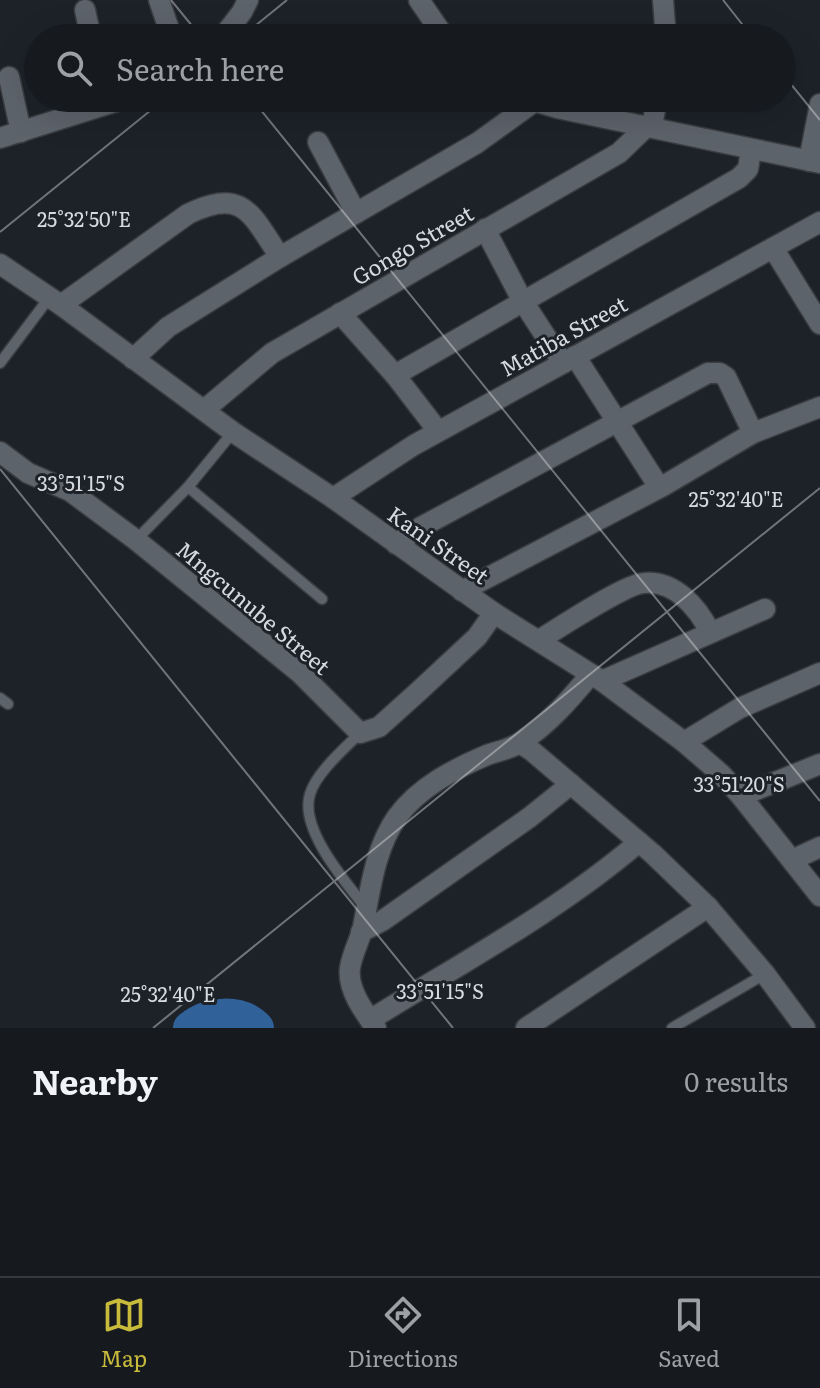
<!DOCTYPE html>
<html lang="en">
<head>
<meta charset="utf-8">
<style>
	:root { --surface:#161a1f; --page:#23272c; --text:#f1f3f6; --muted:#9ea1a4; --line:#35383d; --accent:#c8bb3b }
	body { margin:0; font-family:Literata,serif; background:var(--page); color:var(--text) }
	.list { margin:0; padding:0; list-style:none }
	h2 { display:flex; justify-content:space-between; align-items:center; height:104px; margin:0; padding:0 32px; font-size:34px }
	h2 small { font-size:26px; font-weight:400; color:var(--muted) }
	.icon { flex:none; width:44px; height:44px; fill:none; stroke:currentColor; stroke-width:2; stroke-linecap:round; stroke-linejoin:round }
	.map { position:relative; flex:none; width:820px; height:1028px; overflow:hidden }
	.search { position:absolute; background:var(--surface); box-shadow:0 8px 32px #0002; left:24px; right:24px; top:24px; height:88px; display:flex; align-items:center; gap:20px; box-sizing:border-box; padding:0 28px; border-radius:44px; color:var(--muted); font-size:30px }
	.sheet { height:248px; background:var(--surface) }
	nav { display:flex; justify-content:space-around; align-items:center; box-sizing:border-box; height:112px; border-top:2px solid var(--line); background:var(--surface); font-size:22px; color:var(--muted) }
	nav a { display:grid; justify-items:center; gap:4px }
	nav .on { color:var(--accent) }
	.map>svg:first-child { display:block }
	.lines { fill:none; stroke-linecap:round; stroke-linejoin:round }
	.river { stroke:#306198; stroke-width:34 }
	.service-casing { stroke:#393d42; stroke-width:13 }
	.minor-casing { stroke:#393d42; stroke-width:23 }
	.service { stroke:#5d636b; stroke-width:10 }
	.minor { stroke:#5d636b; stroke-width:20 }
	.ticks { fill:none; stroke:#d6d9dd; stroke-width:2; stroke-opacity:0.45 }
	.labels { text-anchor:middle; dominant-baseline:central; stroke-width:6; stroke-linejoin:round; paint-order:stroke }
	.street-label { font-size:22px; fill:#d6d9dd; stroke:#1d2229 }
	.ticks-label { font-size:20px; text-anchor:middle; fill:#d6d9dd; stroke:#1d2229; stroke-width:6; stroke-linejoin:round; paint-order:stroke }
</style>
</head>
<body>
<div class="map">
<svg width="820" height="1028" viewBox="0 0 820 1028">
	<rect width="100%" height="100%" fill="#1d2229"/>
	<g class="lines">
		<path class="river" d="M190 1028C208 1013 240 1010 257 1028"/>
		<defs>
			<g id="service">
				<polyline points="0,363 49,298"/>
				<polyline points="188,487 322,599"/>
				<polyline points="136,540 188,487 233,432"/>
				<polyline points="0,698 8,704"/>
				<path d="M360 733C344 749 316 773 310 794 299 829 345 881 365 907"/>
				<polyline points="672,1028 765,974"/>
			</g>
			<g id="minor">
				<polyline points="159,0 172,38"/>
				<polyline points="419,0 445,38"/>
				<polyline points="663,0 666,38"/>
				<polyline points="85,10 91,38"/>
				<polyline points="222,38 242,12 248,0"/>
				<polyline points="9,77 21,132"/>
				<polyline points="523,98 557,108 820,163"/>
				<polyline points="652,127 657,98"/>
				<polyline points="0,138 127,98"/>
				<polyline points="318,142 356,213"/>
				<polyline points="809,161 820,104"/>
				<polyline points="485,229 522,300 563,363"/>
				<polyline points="773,248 820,324"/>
				<polyline points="0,264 61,305 233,432 333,498 494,613 602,681 684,742 721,774 741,796 820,896"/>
				<path d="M61 305 188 214C244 187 251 214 280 257"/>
				<polyline points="340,313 395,375 438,431"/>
				<polyline points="575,356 659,487"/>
				<polyline points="133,359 168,327 280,257 477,143 534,102"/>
				<polyline points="395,375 739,178 748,169 751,150"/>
				<polyline points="204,410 272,353 619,153 647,126"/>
				<polyline points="0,452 28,473 70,491 136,540 300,673 360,733 379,727 419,691 477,637 494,613"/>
				<polyline points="333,498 414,445 820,222"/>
				<polyline points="396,544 421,527 708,373 720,373 726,377 753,433"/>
				<polyline points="462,591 663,486 753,433 820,407"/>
				<path d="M539 640C559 628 625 584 644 583 675 580 698 608 710 632"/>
				<polyline points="602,681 765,609"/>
				<polyline points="684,742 740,708 820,673"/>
				<polyline points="520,743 532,751 653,854 708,907 765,974 805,1028"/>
				<polyline points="741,796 820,764"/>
				<polyline points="792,860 820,847"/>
				<polyline points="361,932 382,921 530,817 571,784"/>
				<path d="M370 1020C461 963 557 912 639 842"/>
				<path d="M376 1028C364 1012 347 989 350 968 352 954 360 940 363 927 370 891 375 848 397 817 419 787 454 769 487 755 498 751 511 749 521 742 548 725 571 698 591 674"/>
				<polyline points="526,1028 708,907"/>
			</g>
		</defs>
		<use href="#service" class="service-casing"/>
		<use href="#minor" class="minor-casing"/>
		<use href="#service" class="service"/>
		<use href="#minor" class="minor"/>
	</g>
	<path class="ticks" d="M171 0 202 38M723 0 753 38M240 38 287 0M782 73 820 120M251 98 820 801M0 232 166 98M0 469 453 1028M153 1028 820 488"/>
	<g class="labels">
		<g class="street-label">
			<text transform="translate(412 244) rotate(-30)">Gongo Street</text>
			<text transform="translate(563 335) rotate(-29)">Matiba Street</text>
			<text transform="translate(439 544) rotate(35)">Kani Street</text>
			<text transform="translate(254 607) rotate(40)">Mngcunube Street</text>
		</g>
	</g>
	<g class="ticks-label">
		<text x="84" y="227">25°32'50"E</text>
		<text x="81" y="491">33°51'15"S</text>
		<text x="736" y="507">25°32'40"E</text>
		<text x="739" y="792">33°51'20"S</text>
		<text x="440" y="999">33°51'15"S</text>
		<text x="168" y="1002">25°32'40"E</text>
	</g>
</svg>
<div class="search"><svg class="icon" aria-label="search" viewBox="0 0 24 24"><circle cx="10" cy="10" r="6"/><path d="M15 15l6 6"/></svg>Search here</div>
</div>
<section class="sheet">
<h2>Nearby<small>0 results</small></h2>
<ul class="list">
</ul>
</section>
<nav>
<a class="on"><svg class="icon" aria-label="map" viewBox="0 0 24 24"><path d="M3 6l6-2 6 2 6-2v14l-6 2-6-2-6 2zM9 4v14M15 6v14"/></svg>Map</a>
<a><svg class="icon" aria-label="directions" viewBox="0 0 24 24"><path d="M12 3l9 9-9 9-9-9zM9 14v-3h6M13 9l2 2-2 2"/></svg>Directions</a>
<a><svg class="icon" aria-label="saved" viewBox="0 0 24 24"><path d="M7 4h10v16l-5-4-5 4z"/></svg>Saved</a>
</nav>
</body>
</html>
